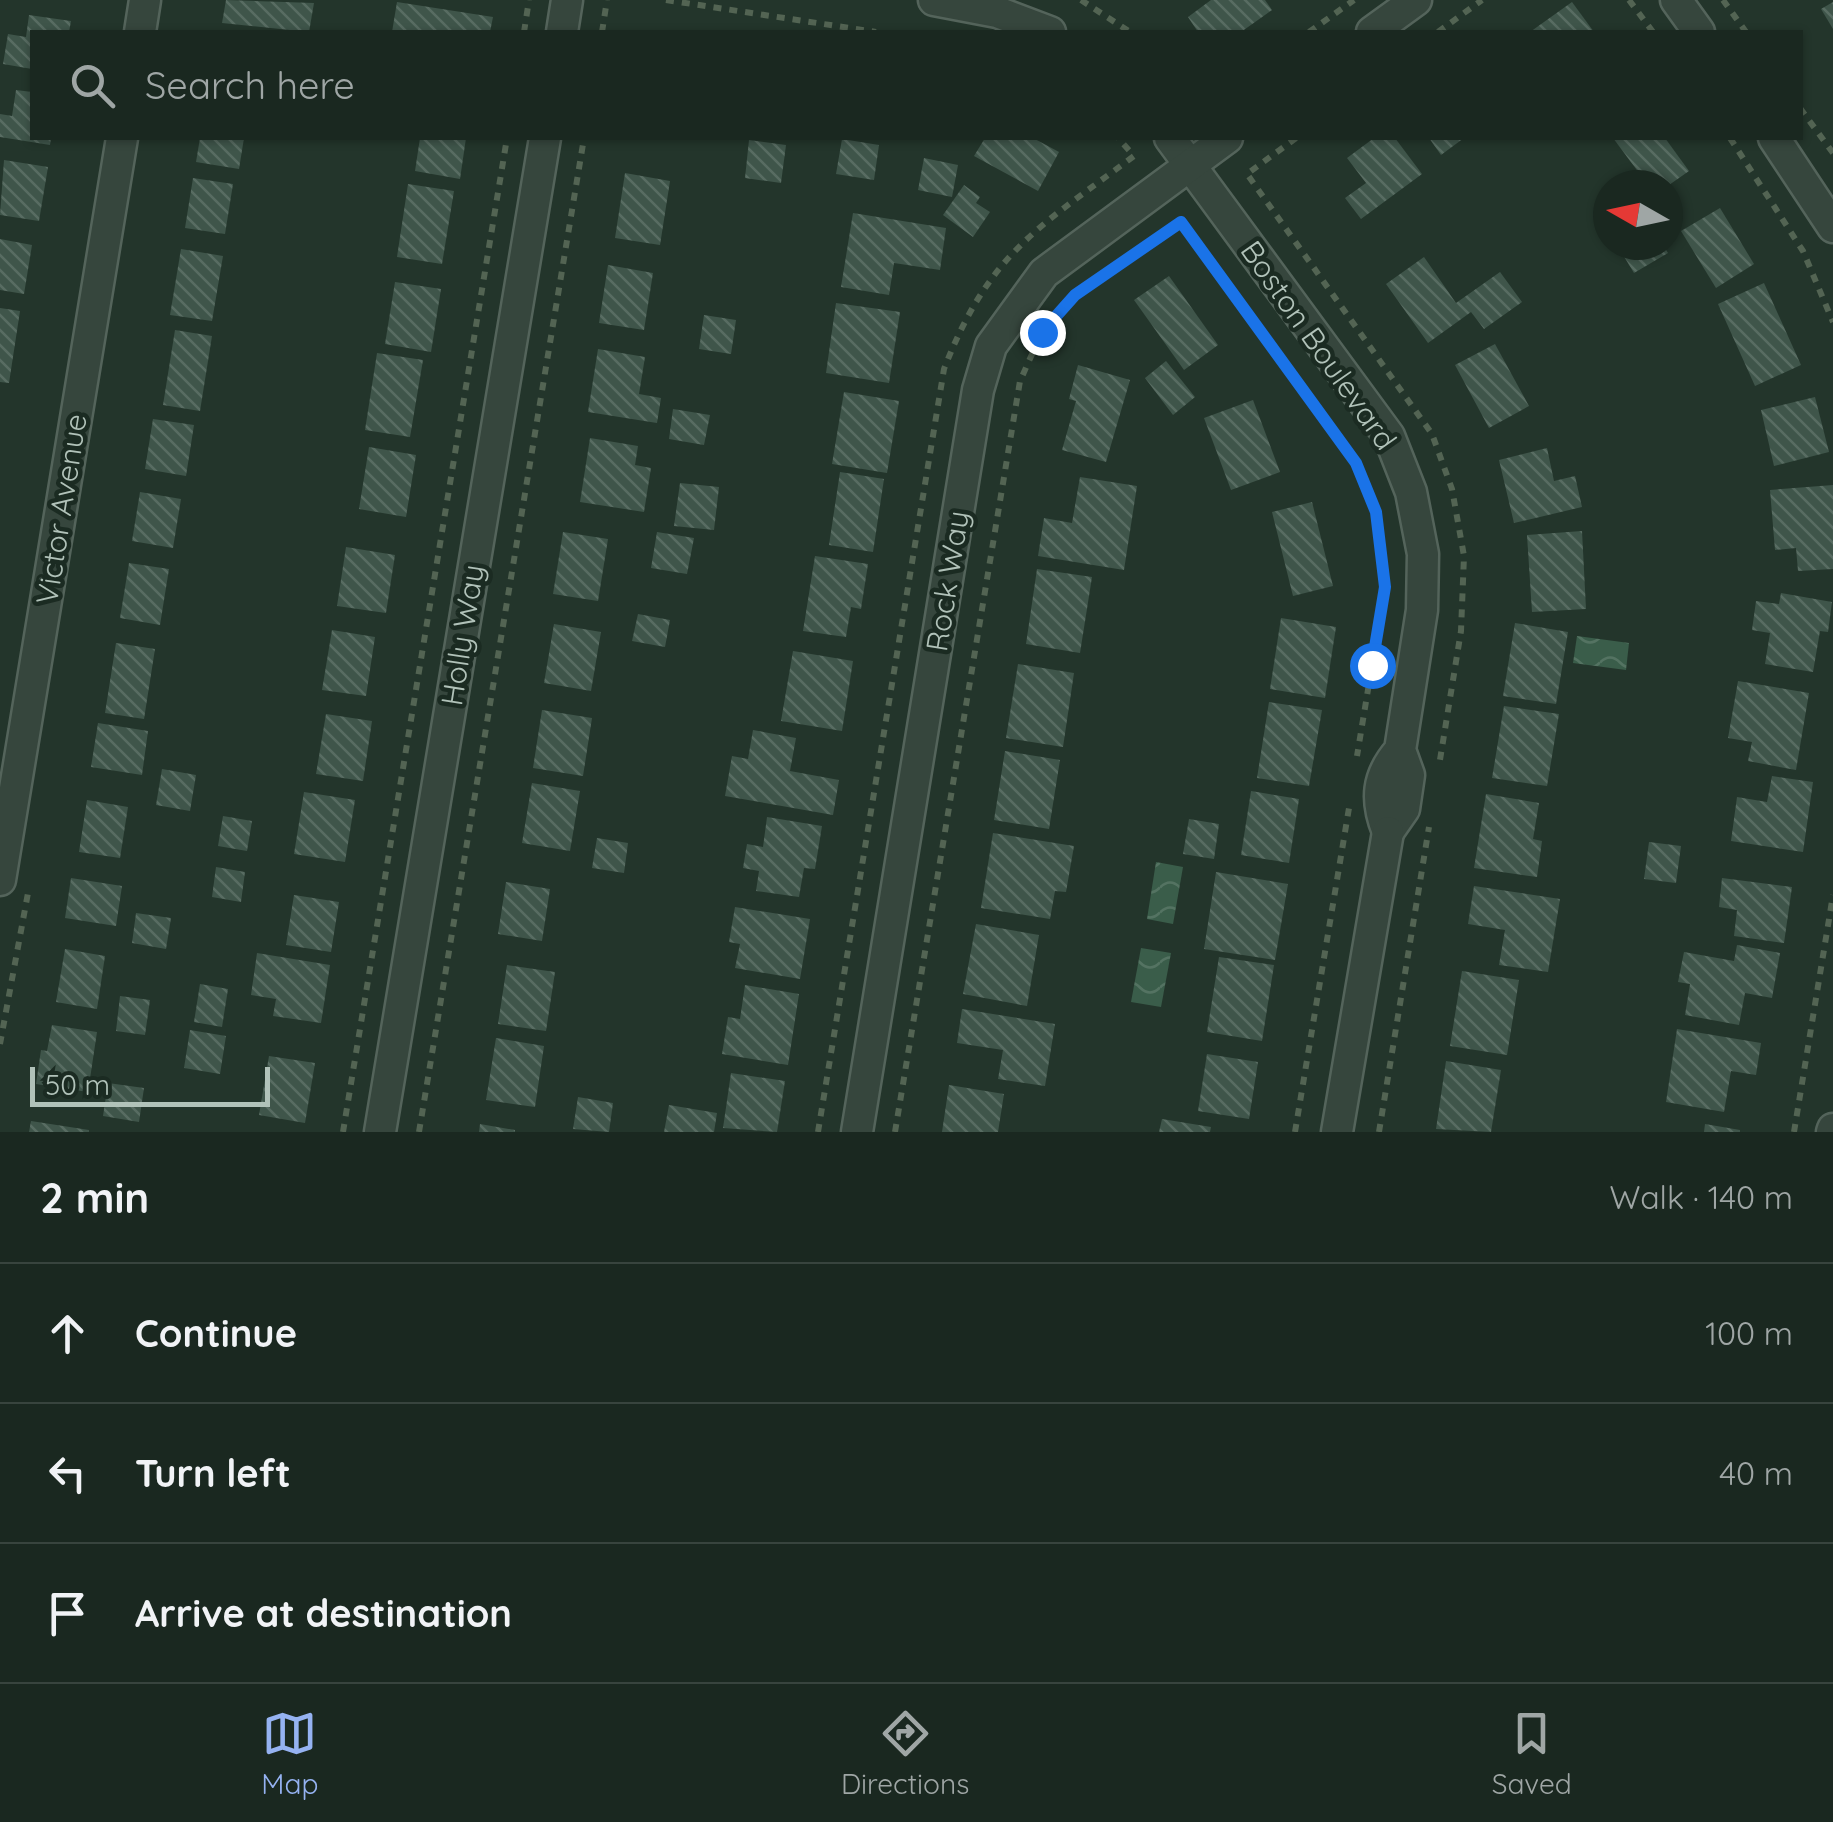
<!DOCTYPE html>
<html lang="en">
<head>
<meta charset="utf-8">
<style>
	:root { --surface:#1a2820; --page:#233029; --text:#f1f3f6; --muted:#9fa6a5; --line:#38443e; --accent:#95b2f1 }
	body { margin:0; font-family:Quicksand,sans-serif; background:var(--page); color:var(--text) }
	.compass { position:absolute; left:1593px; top:170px; width:90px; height:90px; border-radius:50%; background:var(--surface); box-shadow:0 2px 8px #0004; rotate:279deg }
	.scale { position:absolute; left:30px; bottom:25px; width:240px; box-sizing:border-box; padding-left:10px; border:5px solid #b1c2b9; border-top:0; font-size:28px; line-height:35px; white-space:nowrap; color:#b1c2b9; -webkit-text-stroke:8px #1b2b22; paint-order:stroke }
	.stop { position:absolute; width:30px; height:30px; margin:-22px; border:8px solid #1a73e8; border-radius:50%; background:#fff }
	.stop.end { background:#1a73e8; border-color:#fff; box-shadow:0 2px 10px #0008 }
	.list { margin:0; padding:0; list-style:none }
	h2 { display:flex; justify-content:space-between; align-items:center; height:130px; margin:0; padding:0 40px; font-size:42px }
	h2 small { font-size:32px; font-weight:400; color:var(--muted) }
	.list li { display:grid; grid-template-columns:65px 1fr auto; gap:30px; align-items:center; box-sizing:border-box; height:140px; padding:0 40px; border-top:2px solid var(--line) }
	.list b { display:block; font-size:38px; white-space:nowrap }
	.list em { font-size:32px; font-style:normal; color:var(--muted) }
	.icon { flex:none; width:55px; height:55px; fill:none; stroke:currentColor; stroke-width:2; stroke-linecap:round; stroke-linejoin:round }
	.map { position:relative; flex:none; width:1833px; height:1132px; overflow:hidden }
	.search { position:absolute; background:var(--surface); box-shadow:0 2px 8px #0004; left:30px; right:30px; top:30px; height:110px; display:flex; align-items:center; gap:25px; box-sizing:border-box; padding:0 35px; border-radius:0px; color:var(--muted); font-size:38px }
	.sheet { height:550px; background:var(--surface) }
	nav { display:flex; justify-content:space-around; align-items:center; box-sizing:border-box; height:140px; border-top:2px solid var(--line); background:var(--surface); font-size:28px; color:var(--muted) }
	nav a { display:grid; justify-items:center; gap:5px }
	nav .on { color:var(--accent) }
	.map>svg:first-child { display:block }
	.water { fill:url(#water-waves) }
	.building { fill:url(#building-back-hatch) }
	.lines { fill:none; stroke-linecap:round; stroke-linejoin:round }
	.minor-casing { stroke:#54645b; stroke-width:35 }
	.path { stroke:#536453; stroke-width:6; stroke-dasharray:8 8; stroke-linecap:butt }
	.minor { stroke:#36463d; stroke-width:30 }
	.route { stroke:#1a73e8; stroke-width:12 }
	.labels { text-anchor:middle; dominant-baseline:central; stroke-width:9; stroke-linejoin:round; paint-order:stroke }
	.street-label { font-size:30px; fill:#b1c2b9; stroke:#1b2b22 }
</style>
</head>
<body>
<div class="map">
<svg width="1833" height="1132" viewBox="0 0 1833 1132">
	<defs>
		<pattern id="water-waves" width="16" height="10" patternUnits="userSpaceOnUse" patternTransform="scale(2.5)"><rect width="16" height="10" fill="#3a5d4a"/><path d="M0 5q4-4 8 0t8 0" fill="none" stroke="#547362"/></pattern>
		<pattern id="building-back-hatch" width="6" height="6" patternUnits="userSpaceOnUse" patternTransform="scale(2.5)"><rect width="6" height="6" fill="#3f554a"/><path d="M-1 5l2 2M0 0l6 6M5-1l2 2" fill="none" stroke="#586c62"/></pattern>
	</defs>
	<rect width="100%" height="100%" fill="#23352b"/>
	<g class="water">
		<polygon points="1577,636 1629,643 1626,670 1573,663"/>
		<polygon points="1156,862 1183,867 1173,924 1147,919"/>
		<polygon points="1141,948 1171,953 1161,1007 1131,1002"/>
	</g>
	<g class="building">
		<polygon points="226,0 314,3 309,32 222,23"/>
		<polygon points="1211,0 1265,0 1272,10 1241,32 1198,32 1188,17"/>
		<polygon points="397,2 493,17 490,32 392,32"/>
		<polygon points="1572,2 1594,32 1530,32"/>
		<polygon points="1833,2 1833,29 1821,9"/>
		<polygon points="29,15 71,21 69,32 32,32 32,69 3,64 8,34 26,37"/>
		<polygon points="16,90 32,92 32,138 51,138 50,145 0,137 0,114 12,116"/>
		<polygon points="200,138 244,138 239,169 196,162"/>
		<polygon points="420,138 466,138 460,179 415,171"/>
		<polygon points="985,138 1033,138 1059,152 1038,191 974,156"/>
		<polygon points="1374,138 1395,138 1422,174 1361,219 1345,198 1366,183 1347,158"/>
		<polygon points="1429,138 1464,138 1441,155"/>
		<polygon points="1613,138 1665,138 1689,171 1669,185 1648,185"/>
		<polygon points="842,139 879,145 874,180 836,174"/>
		<polygon points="749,140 786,145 781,183 745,178"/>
		<polygon points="924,158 958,165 952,197 918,190"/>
		<polygon points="4,160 48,167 39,221 0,215"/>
		<polygon points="625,173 670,181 660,245 615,238"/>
		<polygon points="193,178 233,184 225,234 185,228"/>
		<polygon points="408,184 454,191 442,264 397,257"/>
		<polygon points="964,185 980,197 976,203 990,212 973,237 943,215"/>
		<polygon points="1720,208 1754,264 1716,288 1681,231"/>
		<polygon points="853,213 946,228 940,270 894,263 889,295 841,287"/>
		<polygon points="0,239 32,245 24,294 0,290"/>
		<polygon points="1617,245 1663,245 1668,253 1634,273"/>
		<polygon points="181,249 223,256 212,321 170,315"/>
		<polygon points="1424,257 1456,303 1500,272 1522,302 1484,329 1471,312 1428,343 1386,284"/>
		<polygon points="608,265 653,273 644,330 599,323"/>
		<polygon points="1169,276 1218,345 1184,370 1134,300"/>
		<polygon points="395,282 441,289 431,352 385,344"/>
		<polygon points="1764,283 1801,365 1755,386 1718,304"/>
		<polygon points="836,303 900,312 889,383 826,373"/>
		<polygon points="0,308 20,311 9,383 0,382"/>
		<polygon points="704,315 736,320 731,354 699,349"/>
		<polygon points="175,330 212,336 200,411 163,405"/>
		<polygon points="1495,344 1529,406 1489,428 1455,365"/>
		<polygon points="598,349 645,357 639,394 661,398 657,423 588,412"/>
		<polygon points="377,353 423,360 410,437 365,430"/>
		<polygon points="1166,361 1195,397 1173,415 1145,378"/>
		<polygon points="1078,365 1130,380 1106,462 1062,450 1076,401 1069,399"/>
		<polygon points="844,392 899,401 887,473 832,464"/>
		<polygon points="1815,397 1829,452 1774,466 1761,410"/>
		<polygon points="1253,400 1280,472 1231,490 1204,418"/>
		<polygon points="673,409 710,415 704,445 669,439"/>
		<polygon points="153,419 194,425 186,476 145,469"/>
		<polygon points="590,438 638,446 635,465 651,468 644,512 580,502"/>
		<polygon points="369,447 416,455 406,517 359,509"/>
		<polygon points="1547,448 1554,481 1575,476 1582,507 1514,523 1499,460"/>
		<polygon points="840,472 884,479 873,552 829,545"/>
		<polygon points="1080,477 1137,486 1124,570 1038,556 1044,518 1072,523"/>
		<polygon points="680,483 719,487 714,530 674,526"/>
		<polygon points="1833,485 1833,569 1798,571 1796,548 1775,550 1770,490"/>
		<polygon points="140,492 181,499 173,548 132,541"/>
		<polygon points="1312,502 1333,586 1293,596 1272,512"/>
		<polygon points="1582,531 1586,609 1532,612 1527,535"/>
		<polygon points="563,532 608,539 598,601 553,594"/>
		<polygon points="657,532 694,538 687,574 651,568"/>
		<polygon points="346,547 395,555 386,613 337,606"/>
		<polygon points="815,556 868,564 861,609 851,607 846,637 803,631"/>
		<polygon points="129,563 169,569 160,625 120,618"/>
		<polygon points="1037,569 1092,577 1080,653 1026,644"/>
		<polygon points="1781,593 1832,602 1828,632 1820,631 1813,672 1765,664 1770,633 1752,630 1756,601 1779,604"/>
		<polygon points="638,614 670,620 665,647 632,641"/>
		<polygon points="1281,618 1336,627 1325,698 1270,689"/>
		<polygon points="1515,623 1568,632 1556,704 1503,696"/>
		<polygon points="554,624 601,632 591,691 544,683"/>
		<polygon points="332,630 375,637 366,696 322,690"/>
		<polygon points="116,643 155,649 144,719 105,713"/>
		<polygon points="793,651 853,661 842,731 781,721"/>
		<polygon points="1018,664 1074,673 1063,747 1006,738"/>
		<polygon points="1738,681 1809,693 1796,770 1748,761 1752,742 1728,738"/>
		<polygon points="1269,702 1322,710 1309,786 1257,778"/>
		<polygon points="1504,706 1559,714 1547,786 1492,778"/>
		<polygon points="542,710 592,718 583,776 533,768"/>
		<polygon points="326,714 372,721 363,781 316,774"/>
		<polygon points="98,723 148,731 142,775 91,767"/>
		<polygon points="753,730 796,738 790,771 839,780 833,815 725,796 732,756 748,759"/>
		<polygon points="1005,751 1060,760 1049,829 994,820"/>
		<polygon points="162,769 196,775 190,811 156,805"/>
		<polygon points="1772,776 1813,782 1803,852 1731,841 1737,797 1767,802"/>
		<polygon points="532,783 580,791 570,851 522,843"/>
		<polygon points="1251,791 1299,799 1289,863 1241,855"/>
		<polygon points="304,792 355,800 345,862 294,854"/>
		<polygon points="1486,794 1539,803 1533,839 1542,841 1537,877 1474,868"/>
		<polygon points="87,800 128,807 120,858 79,852"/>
		<polygon points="223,816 252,821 247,851 218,846"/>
		<polygon points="767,817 822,826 815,869 804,868 799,897 756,891 759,871 743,868 747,844 763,847"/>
		<polygon points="1189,819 1219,824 1214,859 1183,854"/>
		<polygon points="993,833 1074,846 1066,892 1055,891 1050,919 981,908"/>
		<polygon points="597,838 628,843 624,873 592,868"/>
		<polygon points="1649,842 1681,846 1676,883 1644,879"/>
		<polygon points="216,867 245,872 241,902 212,897"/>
		<polygon points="1216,872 1288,884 1275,960 1204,949"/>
		<polygon points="71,878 122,886 116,926 65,918"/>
		<polygon points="1722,878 1792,887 1784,943 1734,936 1737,910 1719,907"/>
		<polygon points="506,882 550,889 542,941 498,934"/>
		<polygon points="1474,886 1560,899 1548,972 1499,965 1505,930 1468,924"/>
		<polygon points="294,895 339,902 331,952 286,945"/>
		<polygon points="735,907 810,919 800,979 735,968 740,944 729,942"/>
		<polygon points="136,913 171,918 166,949 132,943"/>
		<polygon points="976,924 1039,935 1027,1006 963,994"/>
		<polygon points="1737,945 1780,953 1772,998 1745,993 1739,1025 1685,1015 1690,984 1678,982 1684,952 1734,961"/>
		<polygon points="65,949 105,956 97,1009 56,1002"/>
		<polygon points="257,953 330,965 321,1023 273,1016 276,999 251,995"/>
		<polygon points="1219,957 1274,965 1262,1041 1207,1032"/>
		<polygon points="507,965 555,972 546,1031 498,1024"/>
		<polygon points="1462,971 1519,980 1507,1055 1450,1046"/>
		<polygon points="200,984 228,989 222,1027 194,1022"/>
		<polygon points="745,985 799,994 788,1065 722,1054 728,1017 740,1019"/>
		<polygon points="120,996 150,1000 145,1035 116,1031"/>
		<polygon points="962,1009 1055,1024 1045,1086 998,1079 1003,1050 957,1043"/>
		<polygon points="52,1025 97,1032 88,1092 36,1084 41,1050 47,1051"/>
		<polygon points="1677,1029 1761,1043 1756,1075 1731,1071 1724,1112 1666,1102"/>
		<polygon points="190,1030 226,1036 220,1074 184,1068"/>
		<polygon points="496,1038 544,1046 535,1107 486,1100"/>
		<polygon points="1207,1054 1258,1062 1249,1119 1198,1111"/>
		<polygon points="269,1056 315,1063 305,1123 259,1115"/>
		<polygon points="1446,1061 1501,1070 1491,1132 1436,1129"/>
		<polygon points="731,1073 785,1081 777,1132 723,1128"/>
		<polygon points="108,1083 144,1088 139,1122 103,1116"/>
		<polygon points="949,1085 1004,1094 998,1132 942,1132"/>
		<polygon points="578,1097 613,1103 609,1132 573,1129"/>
		<polygon points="669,1105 717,1113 714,1132 664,1132"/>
		<polygon points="1162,1119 1211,1127 1210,1132 1159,1132"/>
		<polygon points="31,1121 89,1130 89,1132 29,1132"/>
		<polygon points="480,1124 515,1130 515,1132 479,1132"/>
		<polygon points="1705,1124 1740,1130 1740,1132 1704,1132"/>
	</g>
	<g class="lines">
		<defs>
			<g id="minor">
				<polyline points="934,0 997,12 1050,32"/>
				<polyline points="1676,0 1699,32"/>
				<polyline points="140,32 145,0"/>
				<polyline points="562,32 567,0"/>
				<polyline points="1372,32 1416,0"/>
				<path d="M1170 138 1389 436 1411 492 1423 554 1422 610 1400 750 1409 775 1404 809 1388 832C1375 800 1377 776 1400 750"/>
				<polyline points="1774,138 1833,227"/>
				<polyline points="0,880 122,138"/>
				<polyline points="380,1132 545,138"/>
				<polyline points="857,1132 978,390 991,346 1044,273 1227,138"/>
				<polyline points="1337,1132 1388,832"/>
				<polyline points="1832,1132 1833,1129"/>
			</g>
		</defs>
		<use href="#minor" class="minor-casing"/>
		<g class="path">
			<polyline points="666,0 876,32"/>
			<polyline points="1081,0 1130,32"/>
			<polyline points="1629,0 1653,32"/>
			<polyline points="1723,0 1746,32"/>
			<polyline points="524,32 529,0"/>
			<polyline points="602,32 607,0"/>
			<polyline points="1309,32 1354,0"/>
			<polyline points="1438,32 1482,0"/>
			<polyline points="1800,108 1833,153"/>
			<polyline points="1296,138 1247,174 1432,434 1452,489 1464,556 1461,631 1439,766"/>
			<polyline points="1730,138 1803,251 1833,322"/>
			<polyline points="0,1044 28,893"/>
			<polyline points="343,1132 507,138"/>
			<polyline points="419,1132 584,138"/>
			<path d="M818 1132 944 369C989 253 1039 227 1134 156L1118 138"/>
			<polyline points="895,1132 1020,381 1042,332 1075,295 1181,222 1356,463 1376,512 1385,587 1357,756"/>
			<polyline points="1295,1132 1349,808"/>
			<polyline points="1379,1132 1429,827"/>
			<polyline points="1794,1132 1833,895"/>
		</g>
		<use href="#minor" class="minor"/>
	</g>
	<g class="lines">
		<polyline class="route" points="1042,332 1075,295 1181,222 1356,463 1376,512 1385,587 1372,665"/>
	</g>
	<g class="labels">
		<g class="street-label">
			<text transform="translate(1319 345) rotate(55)">Boston Boulevard</text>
			<text transform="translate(61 509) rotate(-81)">Victor Avenue</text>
			<text transform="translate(947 581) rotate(-81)">Rock Way</text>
			<text transform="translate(462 635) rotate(-81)">Holly Way</text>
		</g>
	</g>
</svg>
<svg class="compass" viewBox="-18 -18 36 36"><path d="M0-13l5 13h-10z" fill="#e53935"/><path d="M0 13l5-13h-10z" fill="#9fa6a5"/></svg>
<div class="scale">50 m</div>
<div class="stop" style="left:1372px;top:665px"></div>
<div class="stop end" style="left:1042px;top:332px"></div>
<div class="search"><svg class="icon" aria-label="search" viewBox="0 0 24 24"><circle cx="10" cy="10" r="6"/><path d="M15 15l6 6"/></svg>Search here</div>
</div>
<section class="sheet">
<h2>2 min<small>Walk · 140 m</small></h2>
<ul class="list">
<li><svg class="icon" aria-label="ahead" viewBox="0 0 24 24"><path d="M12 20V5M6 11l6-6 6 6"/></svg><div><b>Continue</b></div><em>100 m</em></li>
<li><svg class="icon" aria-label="left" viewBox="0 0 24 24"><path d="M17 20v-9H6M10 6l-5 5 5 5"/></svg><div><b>Turn left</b></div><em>40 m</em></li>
<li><svg class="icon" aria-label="arrive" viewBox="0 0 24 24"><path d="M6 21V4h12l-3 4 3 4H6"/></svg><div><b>Arrive at destination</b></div></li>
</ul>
</section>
<nav>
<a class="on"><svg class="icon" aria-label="map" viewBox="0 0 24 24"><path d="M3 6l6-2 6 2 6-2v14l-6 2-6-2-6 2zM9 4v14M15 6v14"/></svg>Map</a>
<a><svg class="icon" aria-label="directions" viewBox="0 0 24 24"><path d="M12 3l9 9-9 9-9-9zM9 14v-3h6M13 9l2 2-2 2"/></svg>Directions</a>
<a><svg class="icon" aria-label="saved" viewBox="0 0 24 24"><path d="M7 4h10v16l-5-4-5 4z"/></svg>Saved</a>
</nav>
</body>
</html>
